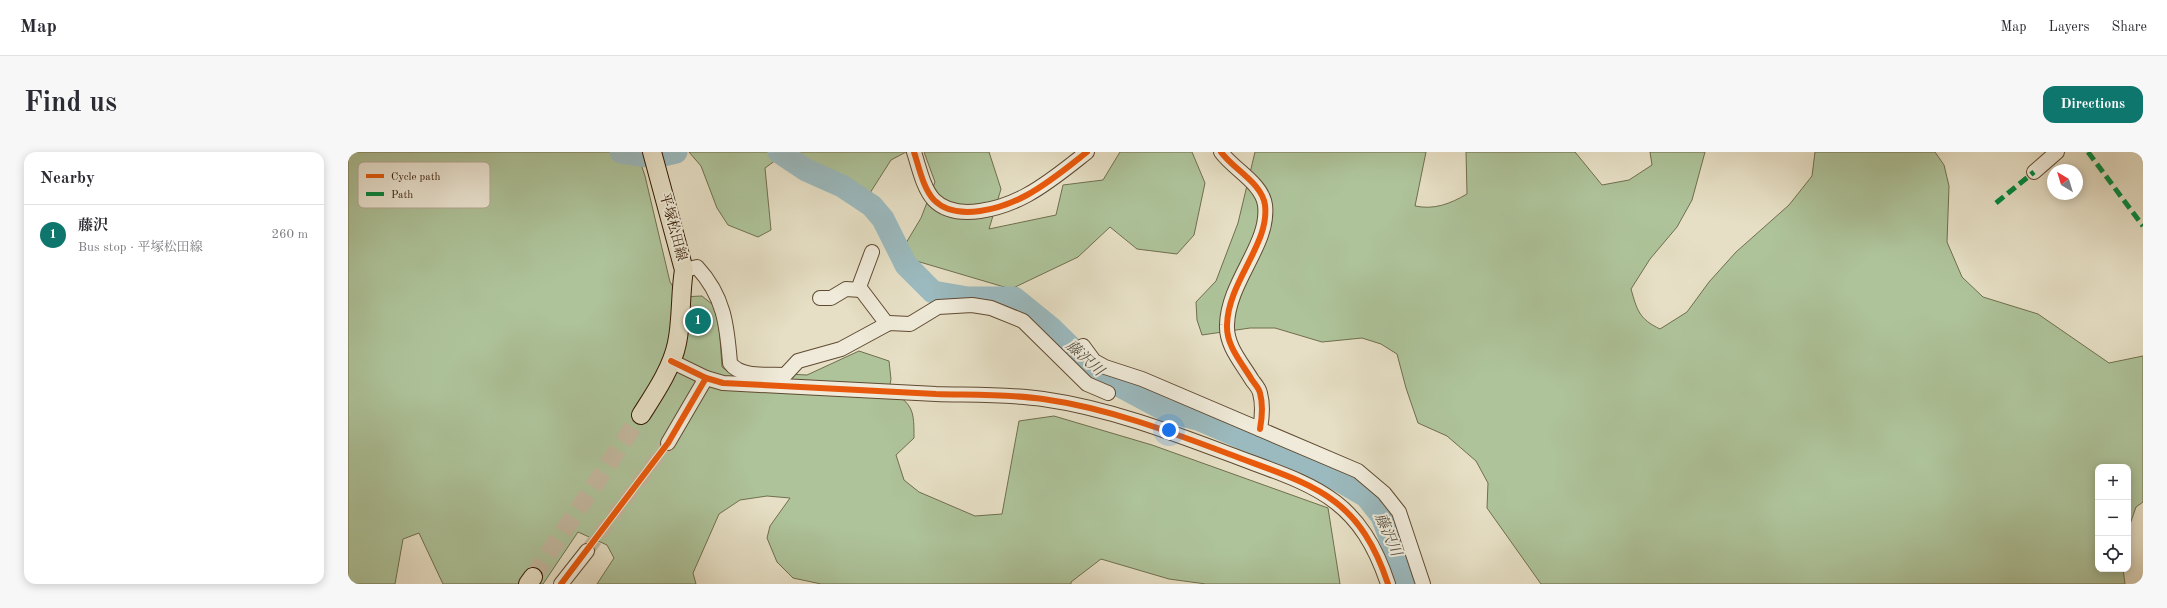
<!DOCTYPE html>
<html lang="en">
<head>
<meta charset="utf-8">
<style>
	:root { --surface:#fff; --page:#f7f7f7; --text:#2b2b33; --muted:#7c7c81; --line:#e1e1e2; --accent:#0f766e }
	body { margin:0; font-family:"Old Standard TT","Noto Serif JP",serif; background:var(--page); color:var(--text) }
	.controls { position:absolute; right:12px; bottom:12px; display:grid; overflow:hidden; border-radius:8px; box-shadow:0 2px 10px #0003 }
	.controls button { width:36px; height:36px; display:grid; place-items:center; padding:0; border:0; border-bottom:1px solid var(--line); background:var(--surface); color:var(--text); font:20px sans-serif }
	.compass { position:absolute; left:1699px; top:12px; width:36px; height:36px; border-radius:50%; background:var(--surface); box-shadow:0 2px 10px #0003; rotate:322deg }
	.you { position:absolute; left:821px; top:278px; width:14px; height:14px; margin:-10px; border:3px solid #fff; border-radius:50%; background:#1a73e8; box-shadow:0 0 0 6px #1a73e833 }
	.badge { display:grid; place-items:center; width:26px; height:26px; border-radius:50%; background:var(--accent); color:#fff; font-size:13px; font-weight:700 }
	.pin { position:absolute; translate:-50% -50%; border:2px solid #fff; box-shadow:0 1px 4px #0006 }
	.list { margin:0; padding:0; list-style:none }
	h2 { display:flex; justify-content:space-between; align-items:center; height:52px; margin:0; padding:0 16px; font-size:17px }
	h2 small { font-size:13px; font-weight:400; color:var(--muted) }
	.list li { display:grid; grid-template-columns:26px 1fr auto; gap:12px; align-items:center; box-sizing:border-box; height:60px; padding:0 16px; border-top:1px solid var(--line) }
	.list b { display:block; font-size:15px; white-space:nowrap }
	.list p { margin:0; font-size:13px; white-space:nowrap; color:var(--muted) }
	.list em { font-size:13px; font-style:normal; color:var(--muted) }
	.icon { flex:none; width:22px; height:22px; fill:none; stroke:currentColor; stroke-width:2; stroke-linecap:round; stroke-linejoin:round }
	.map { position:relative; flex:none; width:1795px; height:432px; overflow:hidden; border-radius:12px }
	header { display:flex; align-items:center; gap:24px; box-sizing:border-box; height:56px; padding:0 20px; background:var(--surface); border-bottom:1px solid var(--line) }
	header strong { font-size:19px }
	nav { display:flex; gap:22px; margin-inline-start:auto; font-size:14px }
	.intro { display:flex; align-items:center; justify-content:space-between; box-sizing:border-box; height:96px; padding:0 24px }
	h1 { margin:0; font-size:28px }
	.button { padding:10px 18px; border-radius:12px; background:var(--accent); color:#fff; font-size:14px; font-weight:700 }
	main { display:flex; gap:24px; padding:0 24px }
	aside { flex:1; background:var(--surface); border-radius:12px; box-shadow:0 2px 10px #0003 }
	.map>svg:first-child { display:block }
	.green { fill:#aec39a; stroke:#706e4d }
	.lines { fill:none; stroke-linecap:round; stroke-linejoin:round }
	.river { stroke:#9bbabf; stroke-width:23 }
	.minor-tunnel { stroke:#c2b79e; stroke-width:14; stroke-dasharray:14 7; stroke-linecap:butt }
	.major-tunnel { stroke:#c2b79e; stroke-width:18; stroke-dasharray:18 9; stroke-linecap:butt }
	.minor-casing { stroke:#604a31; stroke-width:16 }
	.major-casing { stroke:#331800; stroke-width:20 }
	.minor { stroke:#efead9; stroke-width:14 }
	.major { stroke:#e6dfc5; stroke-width:18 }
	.quiet { stroke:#00873e; stroke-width:5; stroke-dasharray:10 5; stroke-linecap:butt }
	.cycleway-casing { stroke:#efead9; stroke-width:8 }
	.cycleway { stroke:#e8590c; stroke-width:6 }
	.labels { text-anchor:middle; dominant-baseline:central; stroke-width:4; stroke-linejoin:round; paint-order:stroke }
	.street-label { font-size:14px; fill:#331800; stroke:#efead9 }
	.water-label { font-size:15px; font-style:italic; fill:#575143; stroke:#efead9 }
	.key { fill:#efead9; stroke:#b7ab98; stroke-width:1 }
	.key-label { font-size:11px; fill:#331800 }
</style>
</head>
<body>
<header>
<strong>Map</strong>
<nav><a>Map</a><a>Layers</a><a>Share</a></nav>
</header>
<div class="intro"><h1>Find us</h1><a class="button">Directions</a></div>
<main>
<aside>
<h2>Nearby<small></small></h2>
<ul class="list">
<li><span class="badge">1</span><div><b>藤沢</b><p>Bus stop · 平塚松田線</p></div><em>260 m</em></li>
</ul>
</aside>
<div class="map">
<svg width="1795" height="432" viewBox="0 0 1795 432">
	<rect width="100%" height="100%" fill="#e6dfc5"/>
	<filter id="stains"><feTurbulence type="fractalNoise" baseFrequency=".005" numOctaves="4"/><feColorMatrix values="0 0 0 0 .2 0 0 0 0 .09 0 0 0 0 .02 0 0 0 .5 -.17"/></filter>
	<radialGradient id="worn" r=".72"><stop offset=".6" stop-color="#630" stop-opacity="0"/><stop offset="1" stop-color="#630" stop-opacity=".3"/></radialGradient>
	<g class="green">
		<path d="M0 0H289L297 24 322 130 332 145 354 144 370 157 374 215 379 219 459 223 511 199 541 209 543 227 541 238C566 252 566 260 566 286L548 303 556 328 571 340 627 364 654 362 671 269 706 264 804 293 980 356 992 432H858L821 427 753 407 723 430V432H473L445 426 429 410 419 386 422 374 442 346 419 344 392 348 371 362 345 421 348 432H249L266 406 259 393 230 380 195 432H95L71 381 55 387 47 432H0Z"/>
		<polygon points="341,0 558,0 543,8 522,41 428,8 417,16 423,78 410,85 380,73 369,56 353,14"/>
		<polygon points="576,0 641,0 653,37 641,77 708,63 715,33 755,28 772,0 844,0 857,31 846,83 829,102 789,97 762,75 730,105 663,137 565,108 558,91 573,66 587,30"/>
		<path d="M907 0H1078L1067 54C1086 58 1102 52 1119 42L1118 0H1227L1254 33 1281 28 1304 13 1302 0H1357L1344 48 1329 75 1302 107 1283 137C1289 158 1291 167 1312 177L1339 160 1361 130 1388 100 1441 53 1464 24 1467 0H1587L1596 13 1601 34 1599 90 1614 125 1635 145 1690 162 1761 211 1795 204V350L1788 355 1780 378V315H1750V417H1775L1777 432H1193L1139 356 1140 331 1128 309 1099 284 1070 271 1058 236 1049 202 1033 192 1014 186 974 190 927 176H902L854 183 849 168 848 150 868 129 890 71Z"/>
	</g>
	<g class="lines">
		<g class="river">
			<polyline points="273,0 307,5 328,0"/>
			<polyline points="431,0 458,18 494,34 524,54 535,67 558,113 585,140 620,146 666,146 703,176 750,222 819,259 850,267 989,327 1018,344 1034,364 1059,432"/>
		</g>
		<polyline class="minor-tunnel" points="239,399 320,291"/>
		<polyline class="major-tunnel" points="185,425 293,263"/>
		<defs>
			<g id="minor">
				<path d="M566 0C571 15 575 36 586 48 609 71 655 56 679 43 701 31 720 15 739 0"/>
				<path d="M873 0C885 17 914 31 917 53 922 92 880 129 879 173 878 194 894 211 904 228 907 232 911 236 912 241 915 252 914 266 912 277"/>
				<polyline points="1686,20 1709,0"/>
				<polyline points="524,100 511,135 539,172"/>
				<path d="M336 118 349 115C376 144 379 173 382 211 392 226 420 222 437 223L450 209 493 197 541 171 562 172 590 155 624 153 643 156 675 169 739 232 760 241"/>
				<polyline points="472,146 483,146 498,137 513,138"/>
				<polyline points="735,194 746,209 757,215 794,227 1010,319 1036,341 1051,360 1075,432"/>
				<path d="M323 209 358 226 375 231C446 235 517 238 588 242 623 243 660 242 695 247 759 256 820 279 881 302 962 333 1010 341 1040 432"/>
				<polyline points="320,291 358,226"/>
				<polyline points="213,432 239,399"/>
			</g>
			<g id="major">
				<path d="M293 263C307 241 324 216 329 191 334 167 332 142 336 118L304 0"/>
				<polyline points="180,432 185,425"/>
			</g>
		</defs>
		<use href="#minor" class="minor-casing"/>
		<use href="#major" class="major-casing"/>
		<use href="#minor" class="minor"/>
		<use href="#major" class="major"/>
		<g class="quiet">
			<polyline points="1740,0 1795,74"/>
			<polyline points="1648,51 1686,20"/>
		</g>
		<defs>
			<g id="cycleway">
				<path d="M566 0C571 15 575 36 586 48 609 71 655 56 679 43 701 31 720 15 739 0"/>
				<path d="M873 0C885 17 914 31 917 53 922 92 880 129 879 173 878 194 894 211 904 228 907 232 911 236 912 241 915 252 914 266 912 277"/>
				<path d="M323 209 358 226 375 231C446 235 517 238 588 242 623 243 660 242 695 247 759 256 820 279 881 302 962 333 1010 341 1040 432"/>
				<polyline points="213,432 320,291 358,226"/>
			</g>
		</defs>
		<use href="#cycleway" class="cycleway-casing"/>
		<use href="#cycleway" class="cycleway"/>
	</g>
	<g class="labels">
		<g class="street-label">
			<text transform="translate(325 75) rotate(75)">平塚松田線</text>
		</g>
		<g class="water-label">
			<text transform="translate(736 207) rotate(42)">藤沢川</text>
			<text transform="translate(1039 383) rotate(67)">藤沢川</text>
		</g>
	</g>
	<rect x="10" y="10" width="132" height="46" rx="6" class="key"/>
	<rect x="18" y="22" width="18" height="4" fill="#e8590c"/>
	<rect x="18" y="40" width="18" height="4" fill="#00873e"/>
	<g class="key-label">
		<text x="43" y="28">Cycle path</text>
		<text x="43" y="46">Path</text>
	</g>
	<rect width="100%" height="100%" filter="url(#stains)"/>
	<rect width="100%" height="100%" fill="url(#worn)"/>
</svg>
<div class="controls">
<button>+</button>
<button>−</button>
<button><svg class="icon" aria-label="locate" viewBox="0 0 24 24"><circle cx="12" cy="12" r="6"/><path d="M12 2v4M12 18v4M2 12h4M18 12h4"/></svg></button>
</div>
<svg class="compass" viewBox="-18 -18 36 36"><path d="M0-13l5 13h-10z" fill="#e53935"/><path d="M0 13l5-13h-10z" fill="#7c7c81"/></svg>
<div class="you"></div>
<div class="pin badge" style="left:350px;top:169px">1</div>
</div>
</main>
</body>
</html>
